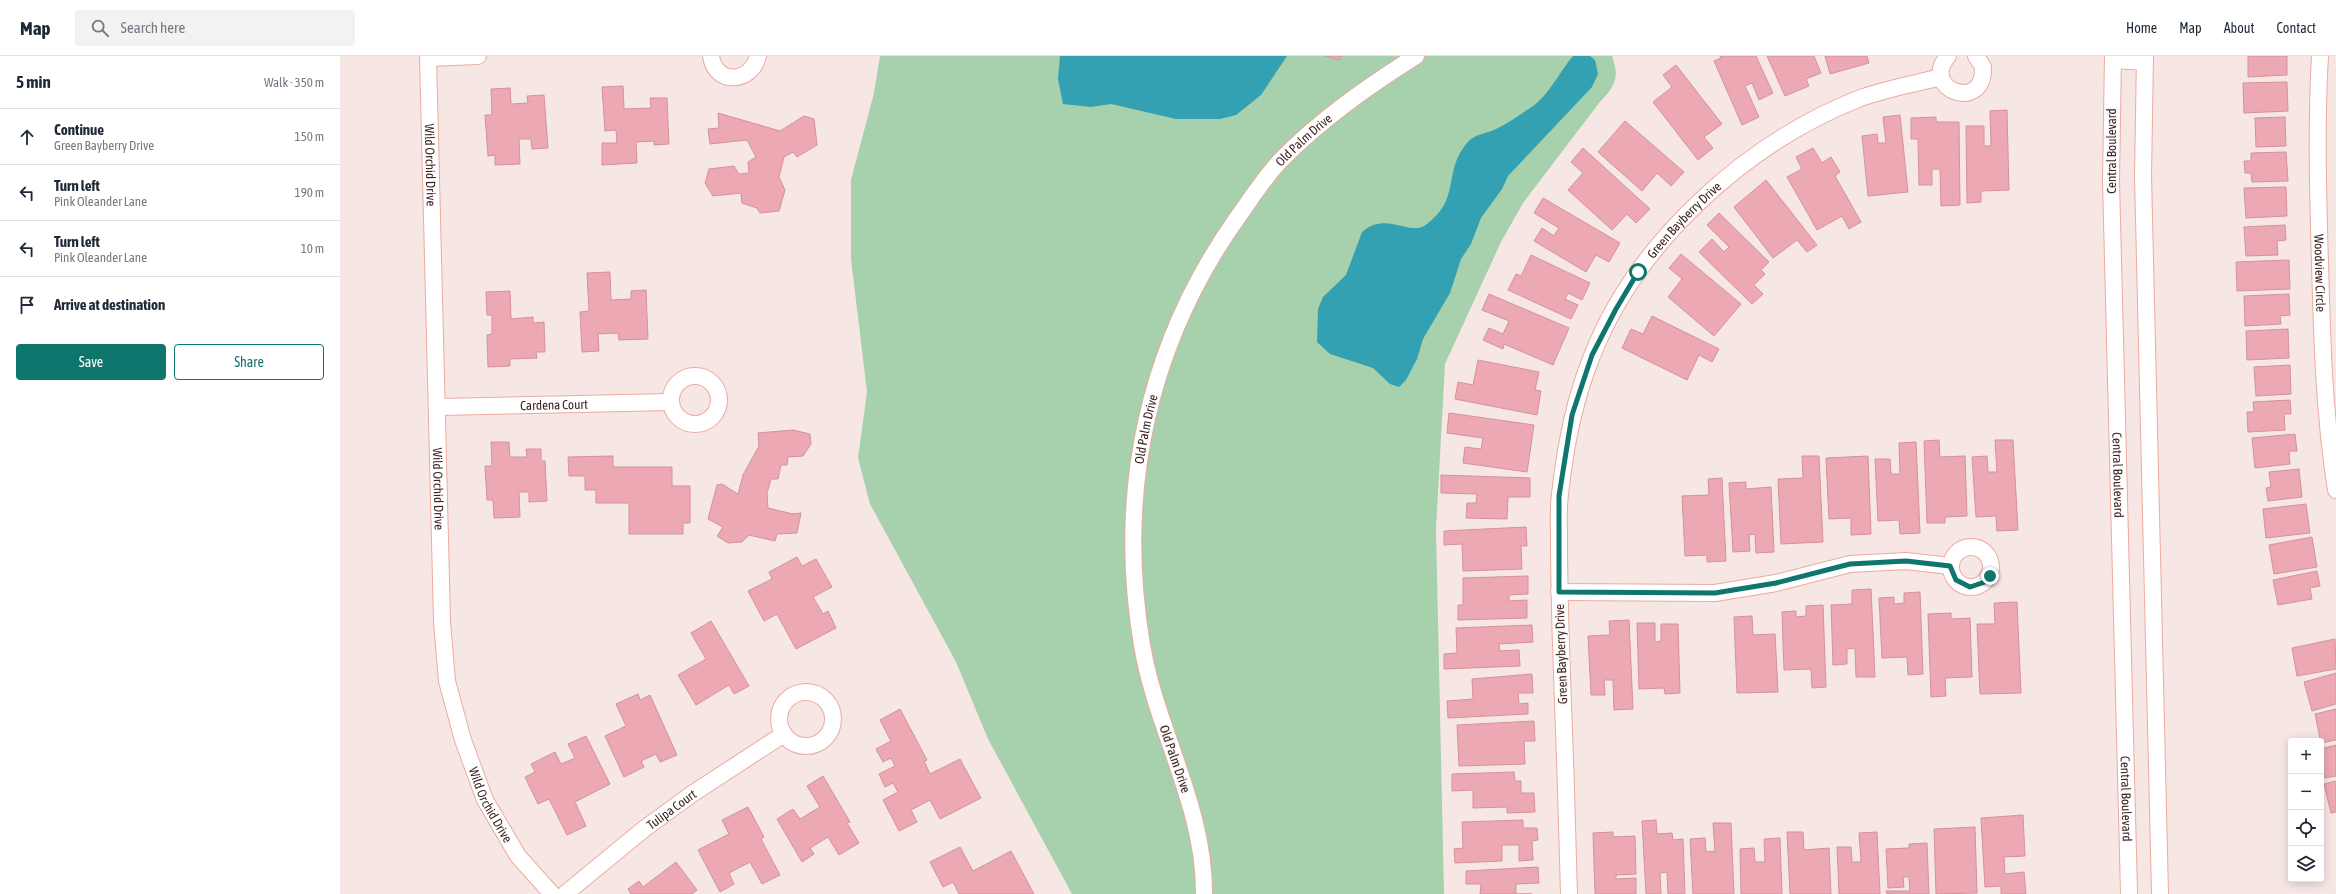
<!DOCTYPE html>
<html lang="en">
<head>
<meta charset="utf-8">
<style>
	:root { --surface:#fff; --page:#f2f2f3; --text:#1f2937; --muted:#747a83; --line:#e0e1e3; --accent:#0f766e }
	body { margin:0; font-family:"Asap Condensed",sans-serif; background:var(--page); color:var(--text) }
	.controls { position:absolute; right:12px; bottom:12px; display:grid; overflow:hidden; border-radius:4px; box-shadow:0 2px 10px #0003 }
	.controls button { width:36px; height:36px; display:grid; place-items:center; padding:0; border:0; border-bottom:1px solid var(--line); background:var(--surface); color:var(--text); font:20px sans-serif }
	.stop { position:absolute; width:12px; height:12px; margin:-9px; border:3px solid #0f766e; border-radius:50%; background:#fff }
	.stop.end { background:#0f766e; border-color:#fff; box-shadow:0 1px 4px #0008 }
	.list { margin:0; padding:0; list-style:none }
	h2 { display:flex; justify-content:space-between; align-items:center; height:52px; margin:0; padding:0 16px; font-size:17px }
	h2 small { font-size:13px; font-weight:400; color:var(--muted) }
	.list li { display:grid; grid-template-columns:26px 1fr auto; gap:12px; align-items:center; box-sizing:border-box; height:56px; padding:0 16px; border-top:1px solid var(--line) }
	.list b { display:block; font-size:15px; white-space:nowrap }
	.list p { margin:0; font-size:13px; white-space:nowrap; color:var(--muted) }
	.list em { font-size:13px; font-style:normal; color:var(--muted) }
	.actions { display:flex; gap:8px; padding:12px 16px }
	.actions a { flex:1; padding:9px 0; border:1px solid var(--accent); border-radius:4px; text-align:center; font-size:14px; color:var(--accent) }
	.actions .main { background:var(--accent); color:#fff }
	.icon { flex:none; width:22px; height:22px; fill:none; stroke:currentColor; stroke-width:2; stroke-linecap:round; stroke-linejoin:round }
	.map { position:relative; flex:none; width:1996px; height:838px; overflow:hidden }
	header { display:flex; align-items:center; gap:24px; box-sizing:border-box; height:56px; padding:0 20px; background:var(--surface); border-bottom:1px solid var(--line) }
	header strong { font-size:19px }
	nav { display:flex; gap:22px; margin-inline-start:auto; font-size:14px }
	.search { width:280px; height:36px; background:var(--page); display:flex; align-items:center; gap:10px; box-sizing:border-box; padding:0 14px; border-radius:4px; color:var(--muted); font-size:15px }
	main { display:flex }
	aside { flex:1; background:var(--surface) }
	.map>svg:first-child { display:block }
	.green { fill:#a7d0ad }
	.water { fill:#33a1b1 }
	.building { fill:#eda9b3; stroke:#d4919c }
	.lines { fill:none; stroke-linecap:round; stroke-linejoin:round }
	.minor-casing { stroke:#edaa9f; stroke-width:18 }
	.minor { stroke:#fff; stroke-width:16 }
	.route { stroke:#0f766e; stroke-width:5 }
	.labels { text-anchor:middle; dominant-baseline:central; stroke-width:3; stroke-linejoin:round; paint-order:stroke }
	.street-label { font-size:13px; fill:#3e2420; stroke:#f8f8f8 }
</style>
</head>
<body>
<header>
<strong>Map</strong>
<div class="search"><svg class="icon" aria-label="search" viewBox="0 0 24 24"><circle cx="10" cy="10" r="6"/><path d="M15 15l6 6"/></svg>Search here</div>
<nav><a>Home</a><a>Map</a><a>About</a><a>Contact</a></nav>
</header>
<main>
<aside>
<h2>5 min<small>Walk · 350 m</small></h2>
<ul class="list">
<li><svg class="icon" aria-label="ahead" viewBox="0 0 24 24"><path d="M12 20V5M6 11l6-6 6 6"/></svg><div><b>Continue</b><p>Green Bayberry Drive</p></div><em>150 m</em></li>
<li><svg class="icon" aria-label="left" viewBox="0 0 24 24"><path d="M17 20v-9H6M10 6l-5 5 5 5"/></svg><div><b>Turn left</b><p>Pink Oleander Lane</p></div><em>190 m</em></li>
<li><svg class="icon" aria-label="left" viewBox="0 0 24 24"><path d="M17 20v-9H6M10 6l-5 5 5 5"/></svg><div><b>Turn left</b><p>Pink Oleander Lane</p></div><em>10 m</em></li>
<li><svg class="icon" aria-label="arrive" viewBox="0 0 24 24"><path d="M6 21V4h12l-3 4 3 4H6"/></svg><div><b>Arrive at destination</b></div></li>
</ul>
<div class="actions"><a class="main">Save</a><a>Share</a></div>
</aside>
<div class="map">
<svg width="1996" height="838" viewBox="0 0 1996 838">
	<rect width="100%" height="100%" fill="#f6e7e5"/>
	<path class="green" d="M540 0H1272C1280 23 1275 30 1259 47L1183 147 1161 186 1105 308 1096 473 1104 838H732L648 683 616 606 530 448 518 402 527 336 511 203V124L534 37Z"/>
	<g class="water">
		<polygon points="720,0 947,0 921,39 896,59 880,63 836,63 771,48 751,51 723,48 718,23"/>
		<path d="M1233 0H1250L1255 4 1258 18 1252 31 1168 120 1162 133 1141 162 1131 188 1121 203 1110 237 1083 283 1077 303 1066 324 1059 331 1050 328 1033 312 990 298 977 286 978 253 983 241 1006 219 1022 176C1047 154 1070 182 1087 168 1120 143 1104 118 1124 91 1133 78 1141 79 1154 74 1167 68 1181 58 1193 50 1208 40 1221 14 1233 0Z"/>
	</g>
	<g class="building">
		<polygon points="985,0 1001,0 1000,4"/>
		<polygon points="1380,0 1416,0 1433,37 1419,44 1412,27 1405,30 1419,61 1402,69 1374,5 1381,2"/>
		<polygon points="1427,0 1474,0 1481,17 1466,23 1469,30 1445,40"/>
		<polygon points="1485,0 1527,0 1529,7 1490,18"/>
		<polygon points="1908,0 1947,0 1947,19 1908,21"/>
		<polygon points="1336,9 1382,68 1364,81 1373,92 1358,104 1313,46 1332,31 1323,19"/>
		<polygon points="1947,26 1948,55 1904,57 1903,27"/>
		<polygon points="283,30 284,53 311,52 310,42 327,42 329,88 314,89 314,85 296,86 297,107 262,109 262,87 277,87 276,74 265,75 262,31"/>
		<polygon points="170,32 171,48 188,47 187,40 204,39 208,92 192,93 191,83 179,83 180,108 155,109 155,99 148,100 145,59 152,59 151,33"/>
		<polygon points="1667,54 1669,134 1641,135 1641,146 1627,147 1626,70 1644,70 1644,90 1651,90 1650,55"/>
		<polygon points="378,57 440,75 464,60 474,63 477,89 457,101 453,96 444,101 439,121 445,134 439,155 420,157 417,152 402,147 401,137 373,140 365,127 369,113 394,110 399,118 409,117 408,106 416,101 407,84 370,88 368,73 379,72"/>
		<polygon points="1560,59 1568,136 1528,140 1522,80 1537,78 1538,87 1546,87 1543,61"/>
		<polygon points="1596,61 1596,66 1619,66 1620,149 1601,150 1600,113 1592,113 1592,129 1579,129 1578,83 1571,83 1571,62"/>
		<polygon points="1945,61 1946,90 1916,91 1915,62"/>
		<polygon points="1285,65 1344,116 1331,130 1317,117 1302,135 1258,96"/>
		<polygon points="1243,92 1310,153 1296,167 1287,158 1272,174 1228,134 1243,117 1231,106"/>
		<polygon points="1473,92 1482,107 1491,101 1500,116 1495,120 1521,166 1509,173 1502,160 1477,174 1447,121 1462,113 1456,101"/>
		<polygon points="1946,96 1948,125 1912,126 1911,117 1905,117 1904,105 1911,105 1911,97"/>
		<polygon points="1426,124 1477,189 1467,196 1457,184 1433,202 1394,151"/>
		<polygon points="1946,131 1947,160 1906,162 1904,132"/>
		<polygon points="1203,142 1280,187 1269,206 1256,199 1246,216 1194,185 1202,172 1214,180 1219,172 1194,157"/>
		<polygon points="1379,157 1429,206 1421,214 1425,218 1414,229 1423,238 1412,248 1359,196 1372,183 1384,196 1389,191 1367,169"/>
		<polygon points="1945,169 1946,184 1937,185 1938,199 1906,200 1904,171"/>
		<polygon points="1341,198 1401,248 1374,280 1328,241 1342,223 1329,212"/>
		<polygon points="1191,199 1250,227 1242,244 1228,237 1225,243 1238,249 1231,263 1168,234 1176,218 1181,220"/>
		<polygon points="1949,204 1950,233 1897,235 1896,206"/>
		<polygon points="270,216 271,244 291,243 291,235 306,234 308,283 279,284 278,277 258,278 259,295 242,296 240,256 249,255 247,217"/>
		<polygon points="170,235 171,263 193,261 193,267 204,266 205,296 196,296 197,302 170,303 170,310 148,311 147,279 152,278 152,259 147,259 146,236"/>
		<polygon points="1149,238 1229,272 1213,309 1164,288 1163,293 1143,284 1149,272 1163,278 1169,265 1142,254"/>
		<polygon points="1949,238 1950,259 1940,260 1941,268 1905,270 1904,240"/>
		<polygon points="1312,260 1379,293 1372,306 1359,299 1347,324 1282,292 1291,273 1303,278"/>
		<polygon points="1948,273 1949,302 1907,304 1906,275"/>
		<polygon points="1138,304 1199,316 1195,334 1201,335 1197,359 1115,343 1118,326 1133,329"/>
		<polygon points="1950,309 1951,338 1916,340 1914,311"/>
		<polygon points="1950,344 1951,358 1944,358 1945,374 1908,376 1907,356 1914,356 1913,346"/>
		<polygon points="1109,357 1194,369 1187,416 1123,407 1125,391 1141,393 1143,382 1107,377"/>
		<polygon points="453,374 470,378 471,388 463,400 448,401 447,409 441,409 438,423 431,423 427,437 428,452 453,458 461,457 457,477 437,478 435,485 409,479 402,486 388,487 377,480 383,471 368,463 377,429 382,428 398,438 403,419 419,390 418,377"/>
		<polygon points="1955,378 1957,395 1949,395 1950,408 1915,412 1912,382"/>
		<polygon points="1599,384 1600,401 1625,400 1627,460 1605,461 1605,467 1587,467 1584,385"/>
		<polygon points="1655,384 1673,384 1678,474 1657,475 1656,460 1636,461 1632,401 1647,400 1648,416 1657,416"/>
		<polygon points="151,386 169,386 170,401 187,401 186,393 201,393 201,405 205,405 207,445 189,446 189,436 179,436 180,461 154,462 153,444 147,444 145,410 152,410"/>
		<polygon points="1576,386 1580,477 1560,478 1559,464 1538,465 1535,403 1550,403 1551,418 1560,418 1559,387"/>
		<polygon points="273,400 273,411 332,411 332,430 350,430 350,467 343,467 343,478 289,478 289,447 256,447 256,434 245,434 245,420 229,420 228,401"/>
		<polygon points="1462,400 1479,400 1483,486 1441,488 1438,423 1463,422"/>
		<polygon points="1528,400 1531,478 1511,479 1511,462 1489,463 1486,402"/>
		<polygon points="1959,413 1962,441 1928,445 1926,432 1931,431 1929,416"/>
		<polygon points="1101,419 1190,422 1190,441 1168,441 1167,463 1126,462 1127,447 1136,447 1137,438 1101,437"/>
		<polygon points="1382,422 1386,505 1367,506 1367,499 1345,500 1342,440 1369,439 1368,423"/>
		<polygon points="1406,426 1406,433 1431,431 1434,496 1416,497 1415,478 1409,479 1410,495 1393,496 1389,427"/>
		<polygon points="1966,448 1970,477 1926,482 1923,453"/>
		<polygon points="1186,471 1187,490 1181,490 1182,513 1123,515 1122,488 1104,489 1104,475"/>
		<polygon points="1972,481 1977,511 1934,518 1929,489"/>
		<polygon points="457,501 462,510 476,503 492,531 473,541 483,558 488,555 496,572 456,593 437,558 424,565 408,535 432,523 429,516"/>
		<polygon points="1977,515 1980,530 1970,532 1972,543 1938,549 1933,524"/>
		<polygon points="1188,520 1188,538 1169,539 1169,545 1187,544 1187,562 1118,564 1118,549 1123,549 1123,522"/>
		<polygon points="1531,533 1535,621 1516,621 1515,592 1507,593 1507,608 1493,609 1491,549 1512,548 1512,534"/>
		<polygon points="1580,536 1583,618 1568,619 1567,601 1542,602 1539,542 1554,541 1554,548 1564,547 1564,537"/>
		<polygon points="1677,546 1681,637 1640,638 1637,568 1655,568 1654,547"/>
		<polygon points="1483,549 1486,631 1472,632 1471,613 1444,614 1442,556 1456,555 1456,561 1466,560 1466,550"/>
		<polygon points="1611,557 1611,563 1630,562 1632,621 1605,622 1606,640 1591,641 1588,558"/>
		<polygon points="1412,560 1413,579 1435,578 1438,636 1397,637 1394,561"/>
		<polygon points="1289,564 1293,653 1274,654 1273,624 1264,624 1265,639 1251,639 1248,580 1270,579 1269,565"/>
		<polygon points="371,565 409,630 394,638 389,629 356,649 338,619 366,603 351,577"/>
		<polygon points="1297,567 1315,567 1315,586 1321,585 1321,568 1338,568 1340,637 1325,638 1324,632 1299,633"/>
		<polygon points="1192,569 1193,586 1159,588 1160,595 1179,594 1180,610 1104,613 1104,598 1117,597 1116,572"/>
		<polygon points="1995,583 1996,613 1957,620 1952,592"/>
		<polygon points="1996,617 1996,648 1972,655 1964,626"/>
		<polygon points="1192,618 1193,637 1178,637 1179,648 1188,647 1188,658 1108,662 1107,645 1133,643 1132,623"/>
		<polygon points="298,638 300,644 310,639 337,699 320,706 316,698 301,705 304,711 284,721 265,680 286,670 276,648"/>
		<polygon points="560,653 587,704 584,705 590,718 620,703 641,742 600,763 590,744 571,754 577,766 559,775 543,744 558,736 553,727 545,731 539,718 555,710 551,702 543,706 536,693 551,685 540,664"/>
		<polygon points="1996,653 1996,684 1981,687 1975,658"/>
		<polygon points="1194,665 1195,685 1184,685 1185,708 1119,710 1117,669"/>
		<polygon points="246,680 270,728 235,746 246,770 227,779 209,743 198,748 185,721 195,716 191,708 215,696 221,708 235,702 228,688"/>
		<polygon points="1996,689 1996,720 1985,722 1981,706 1981,693"/>
		<polygon points="1174,716 1175,725 1181,725 1181,737 1194,737 1195,756 1167,757 1167,751 1133,752 1133,734 1112,735 1112,718"/>
		<polygon points="483,720 510,766 507,767 519,787 499,799 488,781 470,792 474,798 462,806 437,763 453,753 460,763 480,751 467,730"/>
		<polygon points="1996,725 1996,756 1991,757 1984,728"/>
		<polygon points="408,751 424,781 421,783 440,819 422,828 410,806 389,817 394,828 380,836 358,794 389,778 382,764"/>
		<polygon points="1683,759 1685,800 1664,801 1665,818 1684,816 1686,838 1661,838 1661,830 1645,831 1641,762"/>
		<polygon points="1183,764 1183,772 1197,772 1198,784 1192,785 1193,804 1179,805 1179,789 1162,789 1162,805 1115,807 1114,793 1123,792 1122,766"/>
		<polygon points="1316,764 1317,778 1332,777 1333,784 1343,783 1345,838 1328,838 1327,816 1320,817 1321,838 1306,838 1302,765"/>
		<polygon points="1373,767 1391,767 1394,838 1353,838 1350,783 1365,782 1366,796 1375,795"/>
		<polygon points="1635,771 1637,837 1596,838 1594,773"/>
		<polygon points="1273,776 1273,781 1295,780 1296,818 1276,819 1276,823 1296,822 1296,838 1255,838 1253,777"/>
		<polygon points="1447,776 1463,776 1464,794 1489,792 1491,838 1450,838"/>
		<polygon points="1537,776 1540,838 1499,838 1497,791 1511,791 1512,806 1521,806 1519,777"/>
		<polygon points="1440,782 1442,838 1401,838 1400,793 1414,792 1415,806 1425,806 1424,783"/>
		<polygon points="1587,787 1589,838 1547,838 1546,835 1570,835 1569,821 1563,821 1564,831 1548,832 1546,793 1569,792 1569,788"/>
		<polygon points="620,791 633,815 671,795 694,838 619,838 613,826 603,831 590,806"/>
		<polygon points="336,806 357,834 352,838 291,838 288,833 299,825 303,831"/>
		<polygon points="1198,811 1199,827 1176,828 1176,838 1192,838 1140,838 1141,828 1126,828 1126,815"/>
	</g>
	<g class="lines">
		<defs>
			<g id="minor">
				<path id="s1" d="M88 0 102 565 107 625 123 684 145 744 178 800 212 838"/>
				<path d="M371 0C375 29 411 28 418 0"/>
				<path d="M1608 0C1579 33 1645 58 1643 11L1636 0"/>
				<path id="s2" d="M1773 0 1771 125 1789 838"/>
				<polyline points="1805,0 1803,120 1820,838"/>
				<path id="s3" d="M1980 0C1976 69 1978 138 1980 207 1982 283 1984 358 1996 434"/>
				<polyline points="89,2 138,0"/>
				<polyline points="1773,4 1805,6"/>
				<circle cx="355" cy="344" r="24"/>
				<path id="s4" d="M97 351 330 346"/>
				<circle cx="1631" cy="511" r="20"/>
				<polyline points="1219,536 1375,537 1436,527 1510,508 1566,505 1610,510"/>
				<circle cx="466" cy="663" r="27"/>
				<path id="s5" d="M225 838 304 773 352 738 444 678"/>
				<path id="s6" d="M864 838C865 751 816 673 802 589 776 434 808 286 900 158 912 141 925 121 940 105 980 64 1027 31 1076 0"/>
				<path id="s7" d="M1229 838C1227 755 1224 673 1221 590 1220 555 1219 519 1219 484 1219 469 1218 453 1220 438 1225 392 1234 344 1252 300 1296 187 1405 88 1518 43 1544 33 1574 28 1601 21"/>
			</g>
		</defs>
		<use href="#minor" class="minor-casing"/>
		<use href="#minor" class="minor"/>
	</g>
	<g class="lines">
		<polyline class="route" points="1298,216 1276,253 1252,299 1232,359 1219,440 1219,536 1375,537 1436,527 1510,508 1566,505 1610,510 1616,524 1630,531 1645,526 1650,520"/>
	</g>
	<g class="labels">
		<g class="street-label">
			<text stroke="none"><textPath href="#s6" startOffset="810">Old Palm Drive</textPath></text>
			<text transform="translate(1771 95) rotate(-90)">Central Boulevard</text>
			<text stroke="none"><textPath href="#s1" startOffset="109">Wild Orchid Drive</textPath></text>
			<text stroke="none"><textPath href="#s7" startOffset="708">Green Bayberry Drive</textPath></text>
			<text stroke="none"><textPath href="#s3" startOffset="217">Woodview Circle</textPath></text>
			<text stroke="none"><textPath href="#s4" startOffset="117">Cardena Court</textPath></text>
			<text stroke="none"><textPath href="#s6" startOffset="475">Old Palm Drive</textPath></text>
			<text stroke="none"><textPath href="#s2" startOffset="419">Central Boulevard</textPath></text>
			<text stroke="none"><textPath href="#s1" startOffset="433">Wild Orchid Drive</textPath></text>
			<text transform="translate(1221 598) rotate(-92)">Green Bayberry Drive</text>
			<text transform="translate(835 703) rotate(71)">Old Palm Drive</text>
			<text stroke="none"><textPath href="#s2" startOffset="743">Central Boulevard</textPath></text>
			<text stroke="none"><textPath href="#s1" startOffset="757">Wild Orchid Drive</textPath></text>
			<text stroke="none"><textPath href="#s5" startOffset="136">Tulipa Court</textPath></text>
		</g>
	</g>
</svg>
<div class="controls">
<button>+</button>
<button>−</button>
<button><svg class="icon" aria-label="locate" viewBox="0 0 24 24"><circle cx="12" cy="12" r="6"/><path d="M12 2v4M12 18v4M2 12h4M18 12h4"/></svg></button>
<button><svg class="icon" aria-label="layers" viewBox="0 0 24 24"><path d="M12 4l9 5-9 5-9-5zM3 14l9 5 9-5"/></svg></button>
</div>
<div class="stop" style="left:1298px;top:216px"></div>
<div class="stop end" style="left:1650px;top:520px"></div>
</div>
</main>
</body>
</html>
